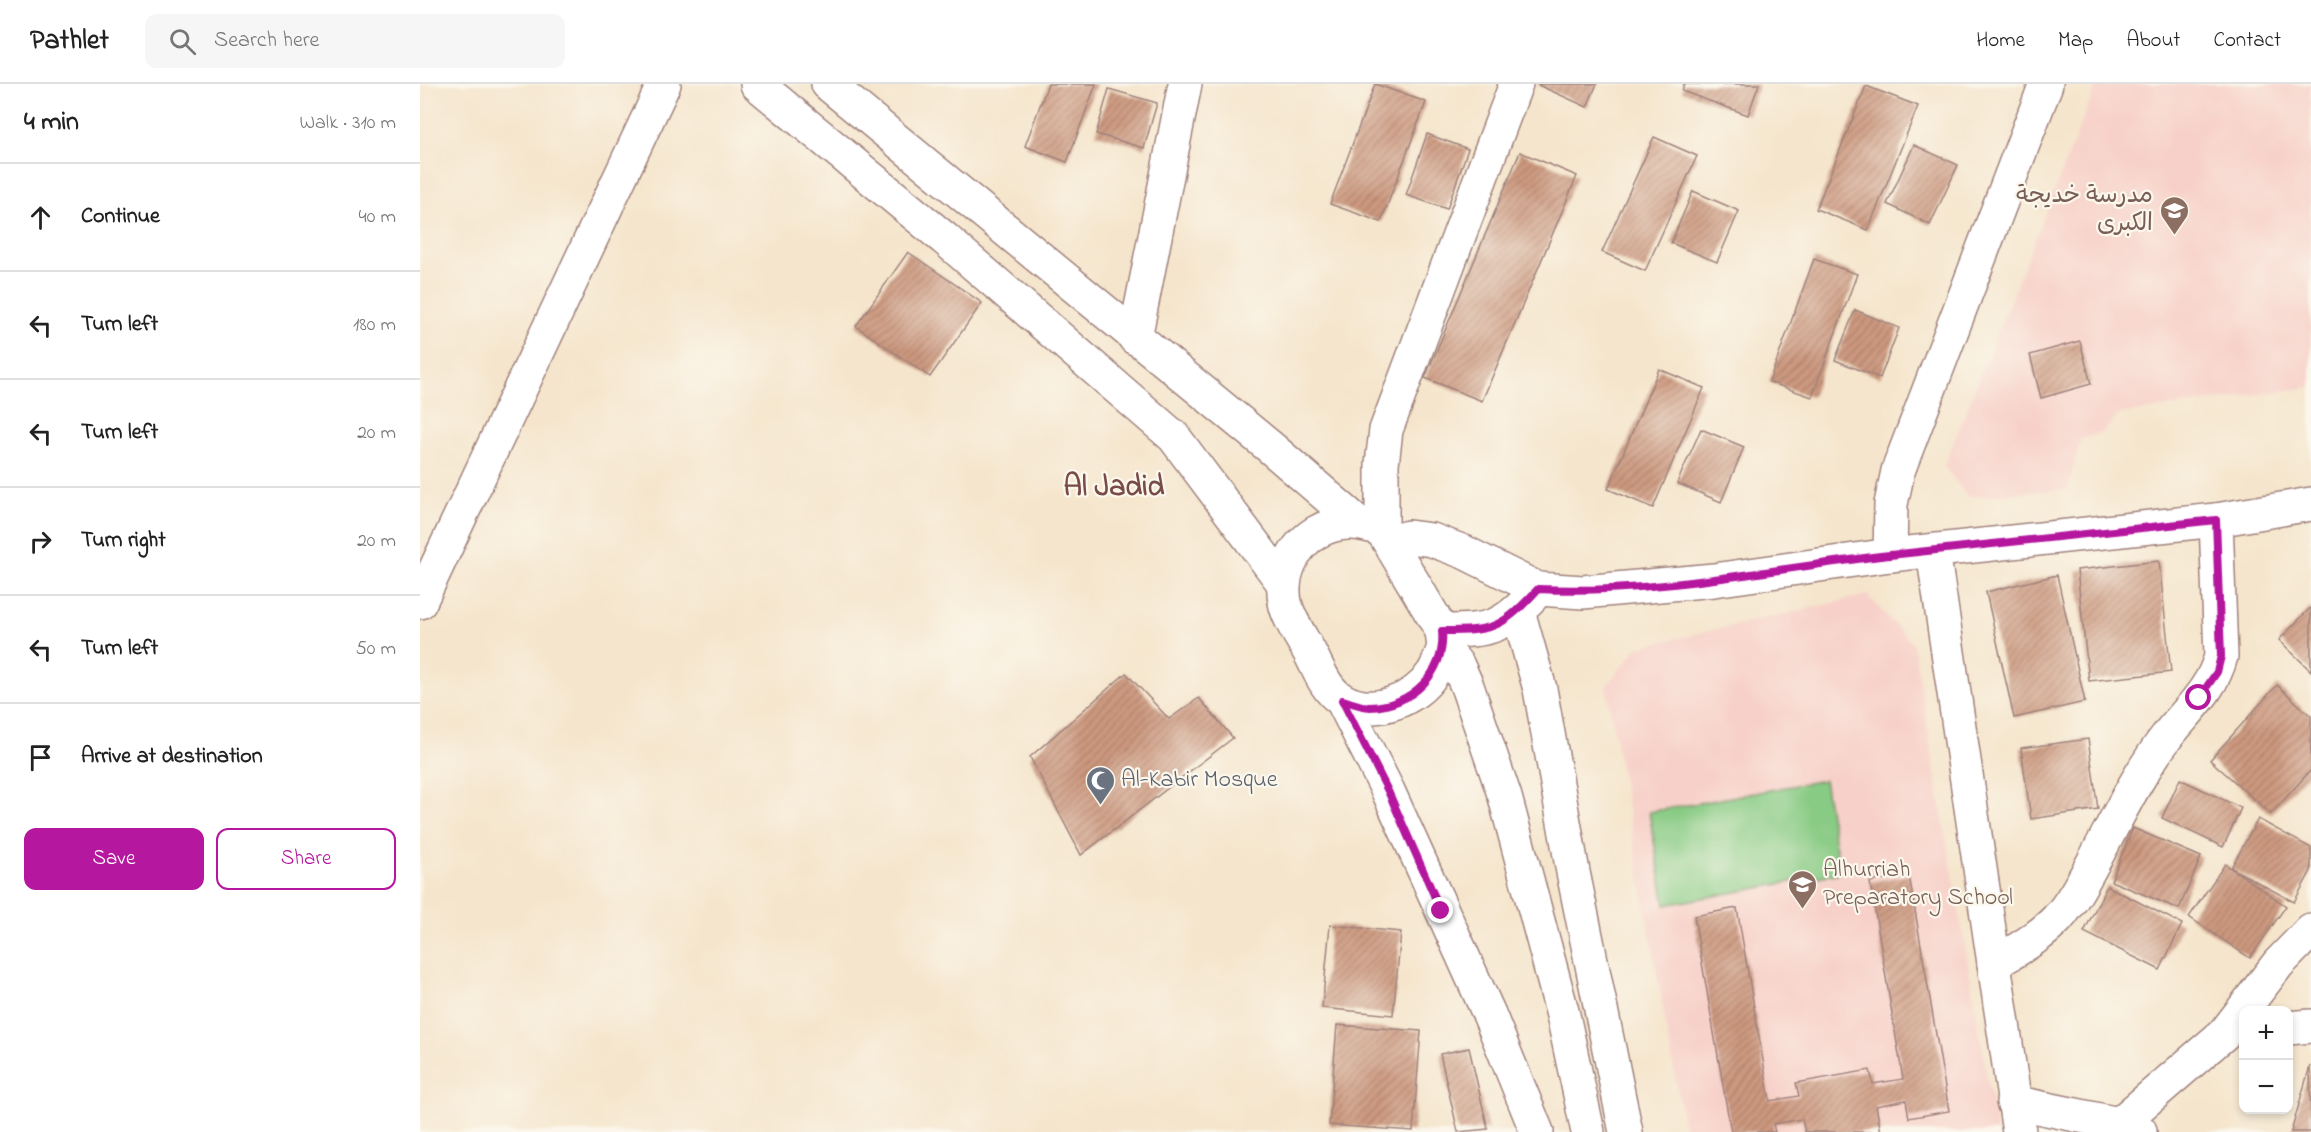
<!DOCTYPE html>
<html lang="en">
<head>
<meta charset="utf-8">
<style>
	:root { --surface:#fff; --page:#f6f6f6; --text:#222; --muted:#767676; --line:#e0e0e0; --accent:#b5179e }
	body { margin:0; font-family:"Indie Flower","Playpen Sans Arabic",sans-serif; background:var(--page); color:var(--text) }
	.controls { position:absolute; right:18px; bottom:18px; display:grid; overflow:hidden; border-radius:12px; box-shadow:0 3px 9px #0003 }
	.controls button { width:54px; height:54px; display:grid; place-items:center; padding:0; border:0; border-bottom:2px solid var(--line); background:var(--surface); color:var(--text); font:30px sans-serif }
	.stop { position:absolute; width:18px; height:18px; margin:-14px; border:4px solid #b5179e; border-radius:50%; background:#fff }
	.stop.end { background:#b5179e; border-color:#fff; box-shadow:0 2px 6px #0008 }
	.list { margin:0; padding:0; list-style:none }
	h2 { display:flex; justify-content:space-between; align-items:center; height:78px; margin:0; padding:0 24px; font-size:26px }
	h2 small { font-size:20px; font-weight:400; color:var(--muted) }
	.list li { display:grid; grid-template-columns:39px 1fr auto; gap:18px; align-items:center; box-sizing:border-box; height:108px; padding:0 24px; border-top:2px solid var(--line) }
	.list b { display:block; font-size:22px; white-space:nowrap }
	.list em { font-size:20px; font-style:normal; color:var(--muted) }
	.actions { display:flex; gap:12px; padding:18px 24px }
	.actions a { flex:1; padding:14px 0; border:2px solid var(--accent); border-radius:12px; text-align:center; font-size:21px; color:var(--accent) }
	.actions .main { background:var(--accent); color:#fff }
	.icon { flex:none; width:33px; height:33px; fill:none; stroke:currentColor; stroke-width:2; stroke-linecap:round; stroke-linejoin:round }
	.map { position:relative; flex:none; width:1891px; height:1048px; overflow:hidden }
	header { display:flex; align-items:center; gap:36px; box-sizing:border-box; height:84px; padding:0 30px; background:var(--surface); border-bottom:2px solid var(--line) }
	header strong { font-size:28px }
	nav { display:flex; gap:33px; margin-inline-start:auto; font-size:21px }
	.search { width:420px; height:54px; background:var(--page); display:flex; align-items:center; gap:15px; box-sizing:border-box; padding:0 21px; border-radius:12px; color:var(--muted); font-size:22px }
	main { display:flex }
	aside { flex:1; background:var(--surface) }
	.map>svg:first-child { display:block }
	.built { fill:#f7d1c9 }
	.grass { fill:#88cb84; stroke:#697558; stroke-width:1.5 }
	.building { fill:url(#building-hatch) }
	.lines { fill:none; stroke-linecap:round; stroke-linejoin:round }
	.minor-casing { stroke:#a0827c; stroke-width:36 }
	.major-casing { stroke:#a0827c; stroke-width:36 }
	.minor { stroke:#fff; stroke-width:33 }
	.major { stroke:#fff; stroke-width:33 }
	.route { stroke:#b5179e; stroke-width:8 }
	.labels { text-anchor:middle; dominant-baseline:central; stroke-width:4.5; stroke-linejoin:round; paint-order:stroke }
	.education-label { font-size:24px; fill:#785e54; stroke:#fbf7ec; text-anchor:end }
	.worship-label { font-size:24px; fill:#5b616d; stroke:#fbf7ec; text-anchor:start }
	.district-label { font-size:30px; font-weight:bold; fill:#784a48; stroke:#fbf7ec }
</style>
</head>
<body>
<header>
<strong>Pathlet</strong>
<div class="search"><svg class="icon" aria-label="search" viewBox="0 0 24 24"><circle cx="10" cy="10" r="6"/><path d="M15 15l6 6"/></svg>Search here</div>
<nav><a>Home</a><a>Map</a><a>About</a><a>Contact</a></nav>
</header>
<main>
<aside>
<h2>4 min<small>Walk · 310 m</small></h2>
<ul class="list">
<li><svg class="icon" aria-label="ahead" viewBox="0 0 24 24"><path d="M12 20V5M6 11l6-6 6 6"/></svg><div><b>Continue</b></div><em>40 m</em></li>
<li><svg class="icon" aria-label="left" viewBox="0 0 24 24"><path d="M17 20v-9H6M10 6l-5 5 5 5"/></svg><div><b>Turn left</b></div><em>180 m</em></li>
<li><svg class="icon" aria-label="left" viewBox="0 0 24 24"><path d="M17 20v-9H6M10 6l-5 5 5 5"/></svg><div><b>Turn left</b></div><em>20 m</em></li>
<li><svg class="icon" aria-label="right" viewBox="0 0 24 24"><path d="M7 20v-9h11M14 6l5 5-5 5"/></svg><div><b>Turn right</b></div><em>20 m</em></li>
<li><svg class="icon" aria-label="left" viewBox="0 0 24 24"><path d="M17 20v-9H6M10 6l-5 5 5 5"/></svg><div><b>Turn left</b></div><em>50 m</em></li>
<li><svg class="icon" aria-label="arrive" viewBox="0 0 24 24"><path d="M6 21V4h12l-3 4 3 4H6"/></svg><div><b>Arrive at destination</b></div></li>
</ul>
<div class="actions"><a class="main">Save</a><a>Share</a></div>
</aside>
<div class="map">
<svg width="1891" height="1048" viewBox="0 0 1891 1048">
	<defs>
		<pattern id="building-hatch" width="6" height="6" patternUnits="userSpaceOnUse" patternTransform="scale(1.5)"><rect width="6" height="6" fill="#cd997f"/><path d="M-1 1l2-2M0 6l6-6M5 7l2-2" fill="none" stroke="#a87c68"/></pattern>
	</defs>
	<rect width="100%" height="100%" fill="#fbf7ec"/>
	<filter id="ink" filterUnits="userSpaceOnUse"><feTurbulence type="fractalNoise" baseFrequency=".0167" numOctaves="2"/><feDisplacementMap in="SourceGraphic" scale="12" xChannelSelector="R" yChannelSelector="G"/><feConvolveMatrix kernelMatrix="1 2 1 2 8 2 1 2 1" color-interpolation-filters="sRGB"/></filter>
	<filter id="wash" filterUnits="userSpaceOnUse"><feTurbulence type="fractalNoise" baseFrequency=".008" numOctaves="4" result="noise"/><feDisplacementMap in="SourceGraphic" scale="24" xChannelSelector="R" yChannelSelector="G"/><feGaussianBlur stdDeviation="1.35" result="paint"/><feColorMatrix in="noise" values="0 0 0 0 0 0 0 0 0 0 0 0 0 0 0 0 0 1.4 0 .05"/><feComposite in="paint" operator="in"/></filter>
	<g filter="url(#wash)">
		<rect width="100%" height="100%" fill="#f5e5cc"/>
		<g class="built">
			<polygon points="1677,0 1891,0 1891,303 1700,330 1682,349 1661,355 1648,405 1548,413 1524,382"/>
			<polygon points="1447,511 1493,560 1577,1048 1265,1048 1186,602 1218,563"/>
		</g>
		<polygon class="grass" points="1404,696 1420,789 1245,821 1229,728"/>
		<g id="blocks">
			<g class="building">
				<polygon points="628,0 676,0 647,78 605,62"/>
				<polygon points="955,0 1006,18 961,138 910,120"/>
				<polygon points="1116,0 1177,0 1167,23"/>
				<polygon points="1264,0 1339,0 1328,31 1262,7"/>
				<polygon points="1446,2 1498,22 1448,146 1396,125"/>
				<polygon points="689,5 737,19 724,64 676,50"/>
				<polygon points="1007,50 1048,65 1027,125 986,111"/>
				<polygon points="1234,53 1277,72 1225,187 1182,168"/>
				<polygon points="1494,61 1538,81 1510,141 1467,120"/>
				<polygon points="1100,68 1157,92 1062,317 1005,294"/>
				<polygon points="1273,107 1319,127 1297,178 1251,159"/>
				<polygon points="488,168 562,219 510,293 436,242"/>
				<polygon points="1394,175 1437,190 1392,313 1349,298"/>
				<polygon points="1435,226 1479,244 1460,294 1415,276"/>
				<polygon points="1660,257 1671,300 1621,314 1610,271"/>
				<polygon points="1239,285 1284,304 1233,424 1188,405"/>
				<polygon points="1281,345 1324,363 1301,418 1257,399"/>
				<polygon points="1739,477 1751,588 1669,597 1657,486"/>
				<polygon points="1637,491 1665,618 1594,634 1566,508"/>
				<polygon points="1891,523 1891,587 1859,556"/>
				<polygon points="706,589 749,635 779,614 813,654 661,771 610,673"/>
				<polygon points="1857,601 1891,632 1891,686 1851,730 1790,676"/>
				<polygon points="1668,655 1678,725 1611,735 1601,664"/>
				<polygon points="1760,695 1821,724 1803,763 1742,734"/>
				<polygon points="1838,735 1891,764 1891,787 1874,818 1811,784"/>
				<polygon points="1713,744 1781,773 1759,825 1691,797"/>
				<polygon points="1805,780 1866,822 1830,874 1769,833"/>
				<polygon points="1489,791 1529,1027 1489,1034 1486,1016 1456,1022 1461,1048 1385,1048 1382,1035 1353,1040 1355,1048 1311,1048 1274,832 1317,824 1350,1017 1379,1012 1376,999 1450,986 1453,1000 1483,995 1450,798"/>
				<polygon points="1687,802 1762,840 1740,886 1664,848"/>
				<polygon points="910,841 981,848 973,931 902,924"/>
				<polygon points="917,941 1001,947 993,1047 909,1041"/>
				<polygon points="1049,964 1068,1045 1038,1048 1020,970"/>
				<polygon points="1890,982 1891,1048 1871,1048"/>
			</g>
		</g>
	</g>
	<g filter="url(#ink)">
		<use href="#blocks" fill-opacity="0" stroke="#a0827c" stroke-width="1.5"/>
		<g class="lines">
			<defs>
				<g id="minor">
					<polyline points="715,254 765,0"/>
					<polyline points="962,446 962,380 966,346 1096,0"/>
					<polyline points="971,458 989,453 1012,456 1044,468 1118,505 1163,508 1294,496 1470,471 1796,436 1891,420"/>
					<polyline points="1513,467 1599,1048"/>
					<polyline points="1470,471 1471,420 1478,387 1626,0"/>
					<path d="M1022 547C1071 547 1083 544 1117 507"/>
					<path d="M1574 880C1596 866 1619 854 1637 835 1653 817 1664 795 1676 773 1698 732 1719 688 1748 651 1768 626 1793 604 1801 572L1796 436"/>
					<polyline points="1868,944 1891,942"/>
					<polyline points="1593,1018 1699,1040 1720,1047"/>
					<polyline points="1699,1040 1805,949 1858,880 1891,846"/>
				</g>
				<g id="major">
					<polyline points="337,0 525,155 754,353 864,500"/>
					<polyline points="408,0 850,363 937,438"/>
					<polyline points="0,518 244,0"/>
					<polyline points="1098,527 1120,605 1153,788 1206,1048"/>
					<path d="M1024 564C1020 572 1018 582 1013 589 995 617 952 634 921 615 906 606 899 586 891 571 883 555 868 535 865 518 860 491 873 462 897 448 918 436 939 437 962 446L1022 547 1024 564 1038 582 1047 602 1085 713 1143 931 1168 1048"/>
					<polyline points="922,616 968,707 1069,930 1117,1048"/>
				</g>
			</defs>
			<use href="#minor" class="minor-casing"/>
			<use href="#major" class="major-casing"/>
			<use href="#minor" class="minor"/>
			<use href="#major" class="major"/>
		</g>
	</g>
	<g class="lines" filter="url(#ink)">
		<path class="route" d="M1021 827 968 707 922 616C930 618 941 623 950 623 991 622 1026 589 1022 547 1074 547 1082 544 1118 505 1237 511 1353 484 1470 471 1579 459 1687 448 1796 436L1801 572 1797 588 1779 614"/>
	</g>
	<defs>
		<symbol id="school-pin" viewBox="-11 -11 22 30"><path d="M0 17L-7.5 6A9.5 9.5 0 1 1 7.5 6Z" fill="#8d6e63" stroke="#fbf7ec"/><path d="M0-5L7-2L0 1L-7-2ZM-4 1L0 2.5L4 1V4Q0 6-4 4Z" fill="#fff"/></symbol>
		<symbol id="mosque-pin" viewBox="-11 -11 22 30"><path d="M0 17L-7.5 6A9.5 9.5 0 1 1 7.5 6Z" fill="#6b7280" stroke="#fbf7ec"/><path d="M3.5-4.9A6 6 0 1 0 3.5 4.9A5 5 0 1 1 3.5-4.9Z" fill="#fff"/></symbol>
	</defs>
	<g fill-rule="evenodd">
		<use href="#school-pin" x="1738" y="110" width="33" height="45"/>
		<use href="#mosque-pin" x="664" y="680" width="33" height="45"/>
		<use href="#school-pin" x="1366" y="784" width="33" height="45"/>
	</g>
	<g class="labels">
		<g class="education-label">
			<text x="1733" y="112">مدرسة خديجة<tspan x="1733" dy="28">الكبرى</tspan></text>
			<text x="1403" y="786" text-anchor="start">Alhurriah<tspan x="1403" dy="28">Preparatory School</tspan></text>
		</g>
		<g class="worship-label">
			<text x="701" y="696">Al-Kabir Mosque</text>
		</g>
		<g class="district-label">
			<text x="694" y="404">Al Jadid</text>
		</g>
	</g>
</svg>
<div class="controls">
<button>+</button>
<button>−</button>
</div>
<div class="stop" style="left:1779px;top:614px"></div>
<div class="stop end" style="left:1021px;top:827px"></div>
</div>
</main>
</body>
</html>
